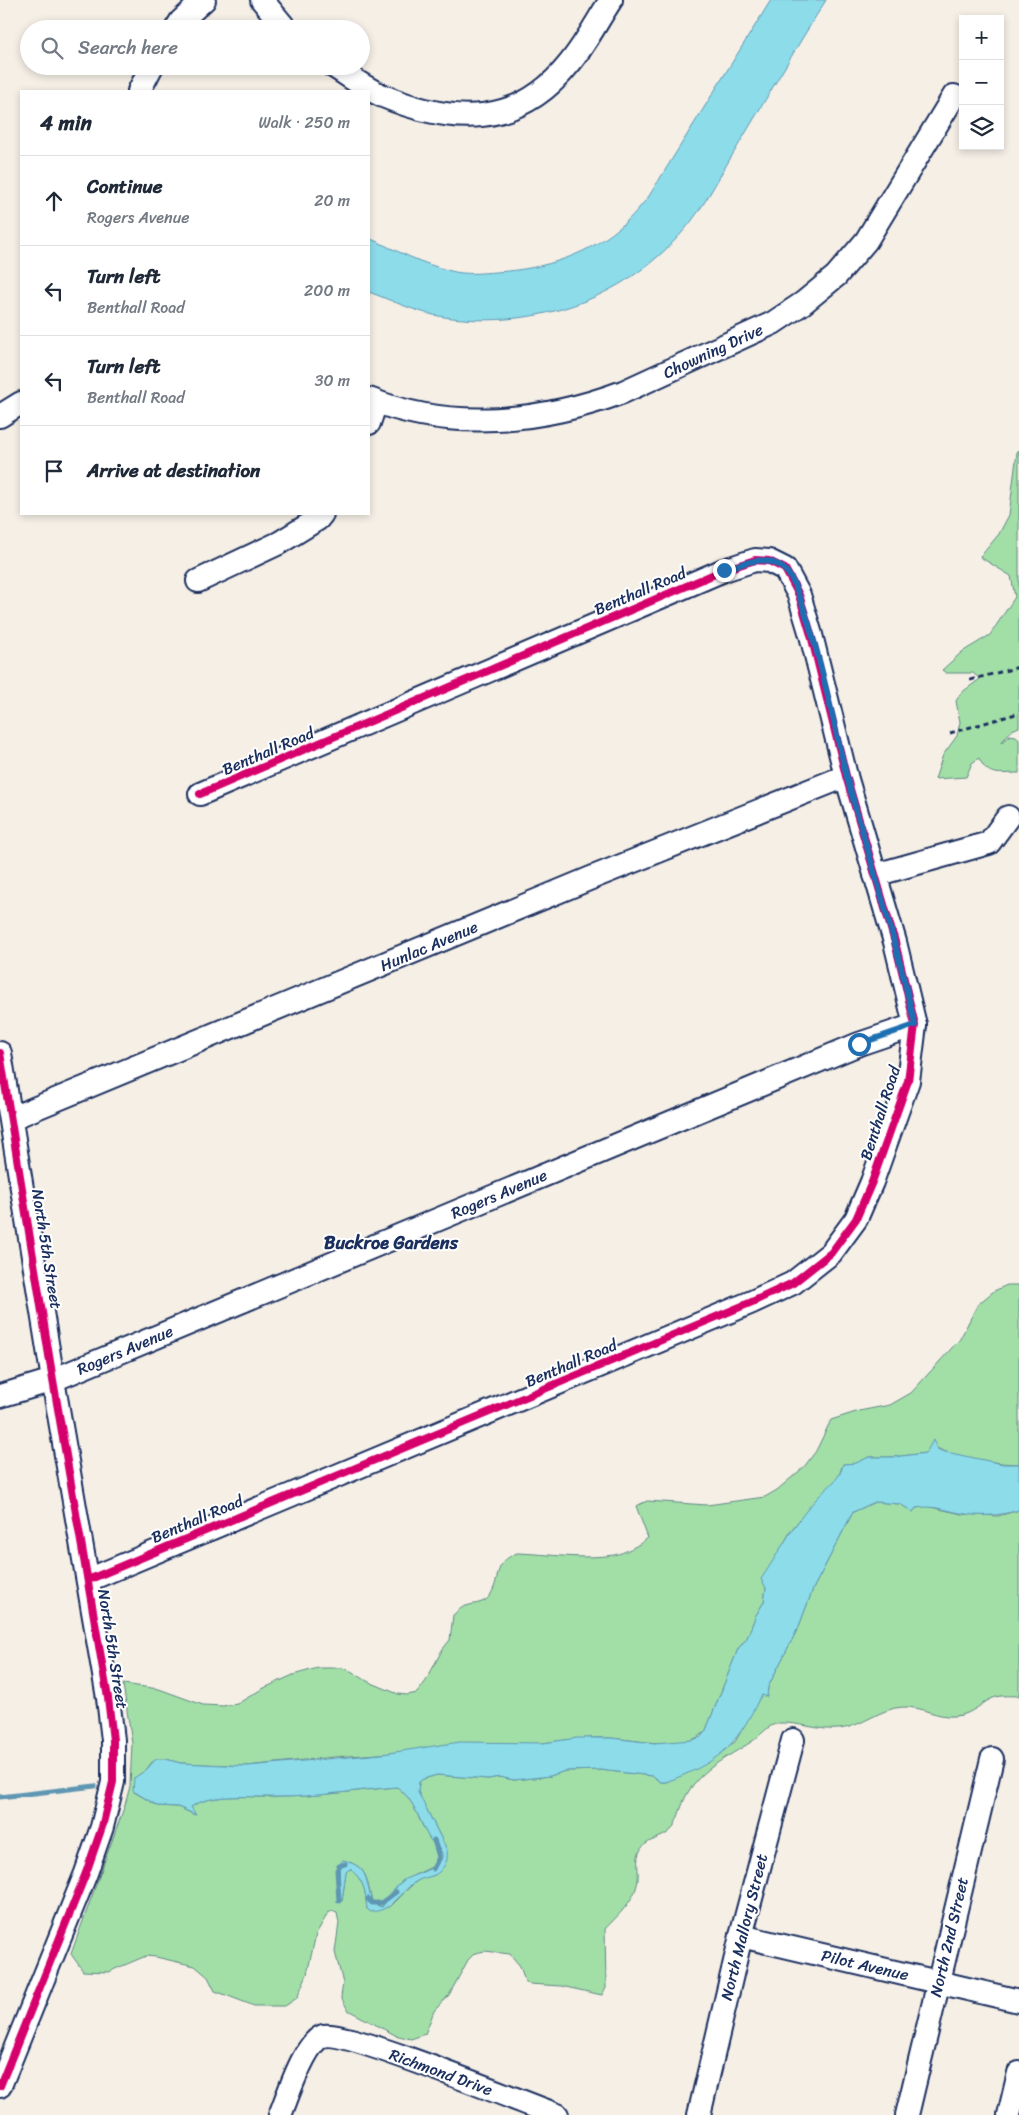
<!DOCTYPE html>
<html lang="en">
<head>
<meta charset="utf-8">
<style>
	:root { --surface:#fff; --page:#f2f2f3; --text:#1f2937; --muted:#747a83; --line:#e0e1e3 }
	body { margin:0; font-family:Sriracha,sans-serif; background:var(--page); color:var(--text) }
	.controls { position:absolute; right:15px; top:15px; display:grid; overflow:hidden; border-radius:0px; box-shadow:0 2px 8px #0003 }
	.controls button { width:45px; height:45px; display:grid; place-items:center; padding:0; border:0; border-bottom:1px solid var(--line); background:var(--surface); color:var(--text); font:25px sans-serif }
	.stop { position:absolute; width:15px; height:15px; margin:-11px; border:4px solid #1f6fb2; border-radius:50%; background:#fff }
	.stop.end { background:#1f6fb2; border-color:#fff; box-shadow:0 1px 5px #0008 }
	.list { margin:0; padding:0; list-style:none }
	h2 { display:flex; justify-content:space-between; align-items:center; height:65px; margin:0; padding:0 20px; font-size:21px }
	h2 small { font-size:16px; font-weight:400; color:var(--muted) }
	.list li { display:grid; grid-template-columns:32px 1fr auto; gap:15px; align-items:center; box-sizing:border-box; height:90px; padding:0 20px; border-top:1px solid var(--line) }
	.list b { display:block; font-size:19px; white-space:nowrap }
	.list p { margin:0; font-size:16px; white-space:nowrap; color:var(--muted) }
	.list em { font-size:16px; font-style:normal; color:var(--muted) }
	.icon { flex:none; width:28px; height:28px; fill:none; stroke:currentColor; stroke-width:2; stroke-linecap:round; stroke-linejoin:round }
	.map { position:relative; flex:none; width:1019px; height:2115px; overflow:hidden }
	.search { position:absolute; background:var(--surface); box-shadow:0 2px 8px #0003; left:20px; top:20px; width:350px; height:55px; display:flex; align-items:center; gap:12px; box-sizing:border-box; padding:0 18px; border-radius:28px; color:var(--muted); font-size:19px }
	.panel { position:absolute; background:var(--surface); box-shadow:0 2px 8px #0003; left:20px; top:90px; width:350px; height:425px; border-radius:0px }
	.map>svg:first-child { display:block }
	.green { fill:#a2dfa7; stroke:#5e8782 }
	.water { fill:#8ddcea; stroke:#5f97b2 }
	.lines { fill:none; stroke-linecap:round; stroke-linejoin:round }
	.stream { stroke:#5f97b2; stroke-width:5 }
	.minor-casing { stroke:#1b2f5e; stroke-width:26 }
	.path { stroke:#1b2f5e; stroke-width:3; stroke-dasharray:5 4; stroke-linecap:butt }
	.minor { stroke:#fff; stroke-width:22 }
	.cycleway-casing { stroke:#fff; stroke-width:11 }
	.cycleway { stroke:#d6006c; stroke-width:8 }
	.route { stroke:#1f6fb2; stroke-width:6 }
	.labels { text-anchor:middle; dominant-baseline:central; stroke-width:4; stroke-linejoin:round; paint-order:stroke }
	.street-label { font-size:16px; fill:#1b2f5e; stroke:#fff }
	.neighbourhood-label { font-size:18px; font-weight:bold; fill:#1b2f5e; stroke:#fff }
</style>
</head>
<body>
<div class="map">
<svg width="1019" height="2115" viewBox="0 0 1019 2115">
	<rect width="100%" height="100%" fill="#f5efe6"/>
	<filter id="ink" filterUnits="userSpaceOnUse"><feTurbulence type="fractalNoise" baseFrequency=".02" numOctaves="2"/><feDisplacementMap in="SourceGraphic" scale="10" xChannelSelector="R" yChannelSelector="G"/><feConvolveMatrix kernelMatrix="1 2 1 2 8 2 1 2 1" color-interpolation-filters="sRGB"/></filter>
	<g filter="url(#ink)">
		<g class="green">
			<path d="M1019 450V727L1012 730 1001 743 1010 735 1016 736 1019 740V773C1000 773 988 778 979 758L972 763 966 777 935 779 943 755 957 736 960 722 956 701 961 693 980 679 973 673H946L942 670 962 652 990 635 1015 597 1011 576 980 557 999 534 1009 515 1017 452Z"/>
			<path d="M1007 1285H1019V1464C998 1464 948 1457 932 1445L926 1453 893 1457H869L856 1464H843L838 1478 817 1499 792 1529 780 1550 766 1588 764 1602 756 1615 747 1638 738 1649 706 1730C690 1753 634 1739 609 1738 586 1737 565 1740 543 1743L334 1757 247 1766 180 1763 166 1759 152 1762 146 1770 135 1778 134 1792 158 1806 178 1807 195 1815 191 1807C212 1792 253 1798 278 1797 317 1797 358 1790 397 1787 417 1802 417 1820 430 1839 432 1843 437 1847 441 1851V1860L438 1864 402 1881 382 1907 373 1904C365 1880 371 1868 343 1860L342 1901 346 1872 350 1868C365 1883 365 1889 367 1909L390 1907 412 1885 420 1879 435 1875 447 1850 418 1792 419 1782 423 1779 437 1775 488 1779 499 1777 514 1780 550 1776 565 1771 600 1770 653 1776 661 1782H666L735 1742 759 1699 762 1695 767 1697 768 1687 799 1626 813 1589 853 1512 875 1502 900 1504 913 1512 916 1508 926 1506 962 1514 998 1516 1019 1510V1696C1012 1696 1003 1695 996 1697 982 1701 973 1715 955 1716 938 1718 920 1706 903 1707 880 1708 862 1727 839 1729 818 1731 800 1722 779 1723 767 1725 761 1736 751 1742 728 1757 702 1768 687 1794 681 1805 679 1818 672 1829 663 1840 644 1838 639 1853 636 1860 639 1872 638 1879 636 1900 618 1915 605 1929L606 1987 602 1995 561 1986 529 1984 525 1981 520 1966 510 1954 485 1951 475 1953 468 1960 449 1995 434 2011 425 2034 411 2039 395 2035 348 2010 341 1997 343 1983 335 1952 339 1923 337 1913 332 1911 328 1913 316 1934 307 1974 297 1998 285 2006H254L244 2002 215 1991 208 1977 195 1966 156 1957 146 1956 108 1972 83 1971 71 1954 125 1805 130 1786 132 1743 123 1684 159 1689 203 1705 223 1706 237 1704 262 1689 293 1675 318 1668H342L351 1671 367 1681 398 1694 407 1695 417 1693 426 1681 442 1650 450 1640 453 1615C457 1612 461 1607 466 1606 475 1603 486 1604 491 1594 501 1576 493 1563 517 1553 549 1554 583 1560 614 1555 625 1553 639 1545 648 1538L636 1506 647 1501 707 1505 765 1497 777 1490 804 1467 816 1451 831 1420 859 1411 890 1405 911 1393 960 1339 978 1304 994 1291Z"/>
		</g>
		<g class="water">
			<path d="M771 0H826C795 49 766 99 736 149 721 173 708 200 690 223 630 298 538 330 444 317 418 313 393 301 369 292V238C395 250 422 264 451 271 465 275 481 273 496 272 545 269 590 255 626 222 634 214 642 205 649 196Z"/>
			<path d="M933 1440 937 1449 941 1451 1003 1464H1019V1510C999 1516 980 1517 960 1513 945 1510 931 1505 916 1508L913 1512 900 1504 875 1502 853 1512 813 1589 799 1626 768 1687 767 1697 762 1695 759 1699C735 1749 717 1763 666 1782H661L653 1776 600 1770 565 1771 550 1776 514 1780 499 1777 488 1779 437 1775 423 1779 419 1782 418 1792 447 1850C448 1858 447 1864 440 1871 435 1877 425 1877 419 1880 399 1890 396 1910 371 1912L367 1909C365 1889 365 1882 350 1869L346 1872 342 1901 338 1898 340 1864 343 1860C371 1868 364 1880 373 1904L382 1907C389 1899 395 1886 404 1880 412 1875 437 1869 441 1860 446 1850 433 1845 429 1838 418 1819 415 1800 397 1787 357 1790 317 1797 278 1797 254 1798 212 1792 191 1807L196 1815 178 1807 158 1806 133 1791 134 1778 146 1770 156 1759H166L180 1763 247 1766 382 1754 460 1742 543 1743 577 1738H611L654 1743 692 1740 701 1737 706 1730 738 1649 747 1638 756 1615 764 1602 766 1588 761 1579C780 1551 796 1519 820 1495 829 1486 841 1478 843 1464L856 1463 869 1457H893L926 1453Z"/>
		</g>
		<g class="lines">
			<g class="stream">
				<polyline points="0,1797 95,1786"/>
				<polyline points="433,1869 439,1857 434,1840"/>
				<polyline points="368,1899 372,1903 381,1903 396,1892"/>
				<polyline points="339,1901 337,1870 339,1866 345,1864"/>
			</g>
			<defs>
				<g id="minor">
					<polyline points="262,0 286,29"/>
					<polyline points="176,29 181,21 204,0"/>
					<path d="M333 66C349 76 366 89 383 96 453 125 518 128 569 64 585 45 597 21 611 0"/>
					<polyline points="139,91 152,66"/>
					<path d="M369 399C451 432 542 422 623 392L773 323 803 303 836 276 866 241 954 96"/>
					<polyline points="0,416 21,403"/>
					<polyline points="369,423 376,402"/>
					<polyline points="198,581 279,543 318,519 322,514"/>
					<polyline points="875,875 989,843 1008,817"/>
					<polyline points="0,1053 53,1380 108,1698 113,1740 113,1782 102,1827 86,1873 0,2086"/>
					<polyline points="12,1118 596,876 846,776"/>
					<polyline points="0,1396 53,1380 859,1044 915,1025"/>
					<polyline points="88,1580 752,1302 793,1283 831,1253 856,1219 872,1182 908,1081 915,1025 895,942 846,776 811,635 799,595 785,569 769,561 755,560 724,570 200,794"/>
					<polyline points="741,1936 1019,2001"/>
					<path d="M280 2115C288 2096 304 2043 323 2036 344 2029 524 2103 557 2115"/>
					<polyline points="699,2115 741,1936 793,1740"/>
					<polyline points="907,2115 992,1759"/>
					<polyline points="1009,2115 1019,2073"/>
				</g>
			</defs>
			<use href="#minor" class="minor-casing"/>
			<g class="path">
				<polyline points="970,680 1019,667"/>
				<polyline points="950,733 1019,713"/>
			</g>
			<use href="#minor" class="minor"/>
			<defs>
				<g id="cycleway">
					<polyline points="0,1053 53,1380 108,1698 113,1740 113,1782 102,1827 86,1873 0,2086"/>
					<polyline points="88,1580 752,1302 793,1283 831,1253 856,1219 872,1182 908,1081 915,1025 895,942 846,776 811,635 799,595 785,569 769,561 755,560 724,570 200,794"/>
				</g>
			</defs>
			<use href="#cycleway" class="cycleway-casing"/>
			<use href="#cycleway" class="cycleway"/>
		</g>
	</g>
	<g class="lines" filter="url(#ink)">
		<path class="route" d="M724 570C743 563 766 553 784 569 808 590 836 736 846 774 861 830 879 885 894 941 902 969 908 997 915 1025L859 1044"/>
	</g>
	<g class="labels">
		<g class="street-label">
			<text transform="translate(713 351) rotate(-25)">Chowning Drive</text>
			<text transform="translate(640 591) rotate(-23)">Benthall Road</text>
			<text transform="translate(268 751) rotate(-23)">Benthall Road</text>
			<text transform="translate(429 946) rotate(-23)">Hunlac Avenue</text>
			<text transform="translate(880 1113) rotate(-72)">Benthall Road</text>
			<text transform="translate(499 1194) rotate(-23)">Rogers Avenue</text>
			<text transform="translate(47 1249) rotate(81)">North 5th Street</text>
			<text transform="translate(125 1350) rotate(-23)">Rogers Avenue</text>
			<text transform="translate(571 1363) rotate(-23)">Benthall Road</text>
			<text transform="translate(197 1519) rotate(-23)">Benthall Road</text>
			<text transform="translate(113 1649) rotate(81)">North 5th Street</text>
			<text transform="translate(744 1927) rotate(-76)">North Mallory Street</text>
			<text transform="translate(949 1937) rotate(-77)">North 2nd Street</text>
			<text transform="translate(865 1965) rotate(13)">Pilot Avenue</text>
			<text transform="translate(441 2072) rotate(20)">Richmond Drive</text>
		</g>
		<g class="neighbourhood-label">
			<text x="391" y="1243">Buckroe Gardens</text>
		</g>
	</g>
</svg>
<div class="controls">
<button>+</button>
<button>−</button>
<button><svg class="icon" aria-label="layers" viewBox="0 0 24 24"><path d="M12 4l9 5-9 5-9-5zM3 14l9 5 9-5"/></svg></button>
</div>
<div class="stop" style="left:859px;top:1044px"></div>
<div class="stop end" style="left:724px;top:570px"></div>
<div class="search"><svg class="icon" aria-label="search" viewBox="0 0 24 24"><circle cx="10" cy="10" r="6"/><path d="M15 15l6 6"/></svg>Search here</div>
<section class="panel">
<h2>4 min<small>Walk · 250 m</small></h2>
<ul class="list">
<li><svg class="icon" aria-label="ahead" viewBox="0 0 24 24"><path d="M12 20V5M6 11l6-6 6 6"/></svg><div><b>Continue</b><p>Rogers Avenue</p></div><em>20 m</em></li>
<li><svg class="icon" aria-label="left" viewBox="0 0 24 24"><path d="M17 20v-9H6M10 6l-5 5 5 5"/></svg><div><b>Turn left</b><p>Benthall Road</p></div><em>200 m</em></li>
<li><svg class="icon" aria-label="left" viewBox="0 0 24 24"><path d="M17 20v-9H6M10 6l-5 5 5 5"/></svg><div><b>Turn left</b><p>Benthall Road</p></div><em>30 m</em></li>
<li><svg class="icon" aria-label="arrive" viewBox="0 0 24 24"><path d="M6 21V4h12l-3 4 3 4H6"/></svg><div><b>Arrive at destination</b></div></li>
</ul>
</section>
</div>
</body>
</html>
